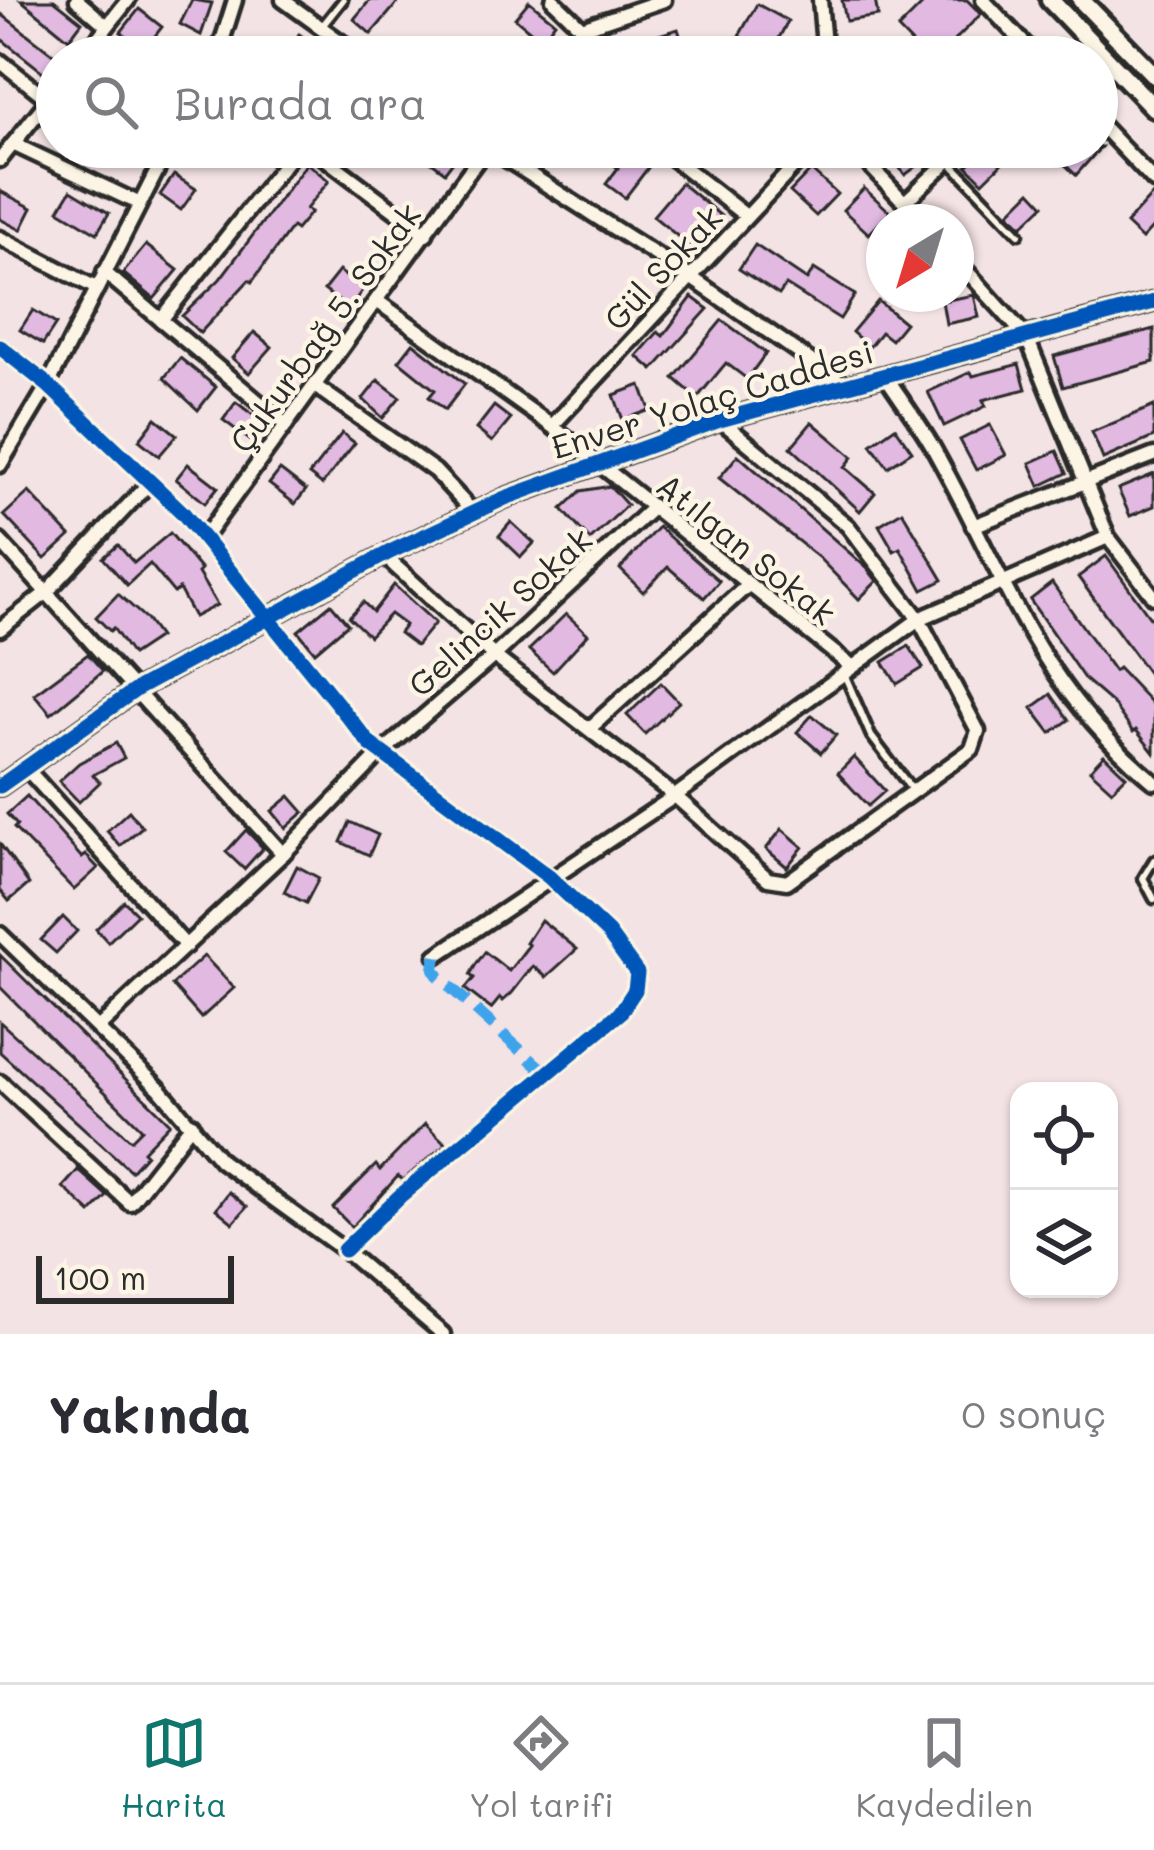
<!DOCTYPE html>
<html lang="tr">
<head>
<meta charset="utf-8">
<style>
	:root { --surface:#fff; --page:#f7f7f7; --text:#2b2b33; --muted:#7c7c81; --line:#e1e1e2; --accent:#0f766e }
	body { margin:0; font-family:Mali,sans-serif; background:var(--page); color:var(--text) }
	.controls { position:absolute; right:36px; bottom:36px; display:grid; overflow:hidden; border-radius:24px; box-shadow:0 3px 9px #0004 }
	.controls button { width:108px; height:108px; display:grid; place-items:center; padding:0; border:0; border-bottom:3px solid var(--line); background:var(--surface); color:var(--text); font:60px sans-serif }
	.compass { position:absolute; left:866px; top:204px; width:108px; height:108px; border-radius:50%; background:var(--surface); box-shadow:0 3px 9px #0004; rotate:218deg }
	.scale { position:absolute; left:36px; bottom:30px; width:198px; box-sizing:border-box; padding-left:12px; border:6px solid #2b2b2b; border-top:0; font-size:33px; line-height:42px; white-space:nowrap; color:#2b2b2b; -webkit-text-stroke:9px #fcf5e5; paint-order:stroke }
	.list { margin:0; padding:0; list-style:none }
	h2 { display:flex; justify-content:space-between; align-items:center; height:156px; margin:0; padding:0 48px; font-size:51px }
	h2 small { font-size:39px; font-weight:400; color:var(--muted) }
	.icon { flex:none; width:66px; height:66px; fill:none; stroke:currentColor; stroke-width:2; stroke-linecap:round; stroke-linejoin:round }
	.map { position:relative; flex:none; width:1154px; height:1334px; overflow:hidden }
	.search { position:absolute; background:var(--surface); box-shadow:0 3px 9px #0004; left:36px; right:36px; top:36px; height:132px; display:flex; align-items:center; gap:30px; box-sizing:border-box; padding:0 42px; border-radius:66px; color:var(--muted); font-size:45px }
	.sheet { height:348px; background:var(--surface) }
	nav { display:flex; justify-content:space-around; align-items:center; box-sizing:border-box; height:168px; border-top:3px solid var(--line); background:var(--surface); font-size:33px; color:var(--muted) }
	nav a { display:grid; justify-items:center; gap:6px }
	nav .on { color:var(--accent) }
	.map>svg:first-child { display:block }
	.building { fill:#e1b9e1; stroke:#2b2b2b; stroke-width:3 }
	.lines { fill:none; stroke-linecap:round; stroke-linejoin:round }
	.service-casing { stroke:#2b2b2b; stroke-width:15 }
	.minor-casing { stroke:#2b2b2b; stroke-width:21 }
	.tertiary-casing { stroke:#2b2b2b; stroke-width:24 }
	.secondary-casing { stroke:#2b2b2b; stroke-width:26 }
	.service { stroke:#fcf5e5; stroke-width:6 }
	.minor { stroke:#fcf5e5; stroke-width:12 }
	.tertiary { stroke:#fcf5e5; stroke-width:15 }
	.secondary { stroke:#fcf5e5; stroke-width:16 }
	.quiet { stroke:#3ea3eb; stroke-width:12; stroke-dasharray:24 12; stroke-linecap:butt }
	.cycleway-casing { stroke:#fcf5e5; stroke-width:22 }
	.cycleway { stroke:#0057b8; stroke-width:15 }
	.labels { text-anchor:middle; dominant-baseline:central; stroke-width:9; stroke-linejoin:round; paint-order:stroke }
	.street-label { font-size:33px; fill:#2b2b2b; stroke:#fcf5e5 }
</style>
</head>
<body>
<div class="map">
<svg width="1154" height="1334" viewBox="0 0 1154 1334">
	<rect width="100%" height="100%" fill="#f4e3e4"/>
	<filter id="ink" filterUnits="userSpaceOnUse"><feTurbulence type="fractalNoise" baseFrequency=".00833" numOctaves="2"/><feDisplacementMap in="SourceGraphic" scale="24" xChannelSelector="R" yChannelSelector="G"/><feConvolveMatrix kernelMatrix="1 2 1 2 8 2 1 2 1" color-interpolation-filters="sRGB"/></filter>
	<g filter="url(#ink)">
		<g class="building">
			<polygon points="21,0 54,0 82,22 69,39"/>
			<polygon points="192,0 212,3 201,35 180,24"/>
			<polygon points="370,0 400,0 371,34 354,19"/>
			<polygon points="842,0 875,0 878,16 846,21"/>
			<polygon points="927,0 967,0 981,14 938,57 925,57 898,29"/>
			<polygon points="529,1 555,22 541,40 515,18"/>
			<polygon points="757,4 788,21 771,53 739,36"/>
			<polygon points="139,9 162,27 144,50 121,32"/>
			<polygon points="0,13 57,57 44,73 0,38"/>
			<polygon points="678,29 687,57 619,57 616,48"/>
			<polygon points="299,34 331,57 283,57"/>
			<polygon points="426,147 446,147 457,156 445,172 421,154"/>
			<polygon points="591,147 636,147 654,160 625,198 606,184 618,168"/>
			<polygon points="884,147 914,147 924,161 905,175"/>
			<polygon points="1046,147 1101,147 1076,175"/>
			<polygon points="985,148 1001,164 983,182 967,166"/>
			<polygon points="307,163 329,181 306,209 311,212 296,230 292,227 252,282 249,280 200,333 182,316 220,279"/>
			<polygon points="811,170 837,194 816,216 790,192"/>
			<polygon points="174,175 196,189 181,210 160,195"/>
			<polygon points="681,183 721,216 693,249 653,216"/>
			<polygon points="864,188 890,212 869,234 843,210"/>
			<polygon points="71,190 109,213 97,233 59,210"/>
			<polygon points="0,191 32,208 21,230 0,219"/>
			<polygon points="1031,191 1044,205 1022,226 1009,213"/>
			<polygon points="1154,193 1154,226 1142,239 1126,224"/>
			<polygon points="146,245 178,270 154,299 123,273"/>
			<polygon points="755,245 807,280 814,269 855,295 840,319 786,285 779,295 739,269"/>
			<polygon points="339,271 363,289 349,309 324,290"/>
			<polygon points="974,295 979,317 946,324 942,301"/>
			<polygon points="692,297 708,309 653,370 637,356 658,332 663,336"/>
			<polygon points="878,301 905,323 891,340 881,332 869,347 852,332"/>
			<polygon points="33,310 56,324 43,344 20,330"/>
			<polygon points="722,320 766,353 747,379 726,363 697,398 674,378"/>
			<polygon points="1154,329 1154,362 1063,387 1054,356"/>
			<polygon points="254,332 272,347 249,373 232,358"/>
			<polygon points="413,343 465,384 445,410 429,397 435,390 399,361"/>
			<polygon points="180,358 216,387 198,410 164,378"/>
			<polygon points="1019,364 1026,389 983,400 986,406 944,426 928,392 971,372 973,376"/>
			<polygon points="378,380 400,397 383,418 363,399"/>
			<polygon points="641,385 650,410 623,420 614,395"/>
			<polygon points="236,402 265,424 251,441 223,420"/>
			<polygon points="494,406 511,419 492,442 476,429"/>
			<polygon points="1154,406 1154,437 1103,459 1092,432"/>
			<polygon points="156,418 177,435 159,456 139,440"/>
			<polygon points="812,422 853,457 845,467 875,493 860,511 791,447"/>
			<polygon points="990,425 1006,455 976,470 960,440"/>
			<polygon points="895,427 912,451 888,467 871,444"/>
			<polygon points="342,433 355,443 322,485 309,475"/>
			<polygon points="1057,451 1067,473 1040,486 1030,463"/>
			<polygon points="738,455 867,568 877,581 859,599 818,557 719,478"/>
			<polygon points="188,464 218,487 205,503 176,479"/>
			<polygon points="280,470 306,490 295,504 269,484"/>
			<polygon points="1154,474 1154,506 1130,516 1118,489"/>
			<polygon points="610,486 627,505 590,540 562,509 581,491"/>
			<polygon points="29,492 70,536 45,559 4,515"/>
			<polygon points="902,511 943,580 923,590 900,548 894,551 879,525"/>
			<polygon points="511,522 534,543 521,557 499,536"/>
			<polygon points="658,527 719,581 704,598 668,567 643,592 620,569"/>
			<polygon points="170,533 201,570 198,573 217,605 194,617 179,589 174,593 150,564 127,585 103,558 118,545 134,563"/>
			<polygon points="1106,556 1154,623 1154,681 1078,577"/>
			<polygon points="1052,583 1114,671 1118,668 1154,706 1154,753 1136,730 1133,732 1113,704 1085,680 1030,600"/>
			<polygon points="394,585 435,623 416,646 399,633 405,625 390,614 369,636 349,617 363,602 373,612"/>
			<polygon points="118,594 145,618 159,637 132,655 113,628 110,631 96,617"/>
			<polygon points="331,604 348,624 315,652 298,631"/>
			<polygon points="566,614 588,634 553,672 529,650"/>
			<polygon points="909,646 923,668 897,684 883,662"/>
			<polygon points="88,654 103,671 51,714 34,694"/>
			<polygon points="661,683 679,702 645,734 627,715"/>
			<polygon points="1051,694 1069,720 1051,733 1032,708"/>
			<polygon points="812,715 836,735 821,753 797,732"/>
			<polygon points="116,743 124,758 93,775 100,782 79,802 59,781 79,763"/>
			<polygon points="1104,755 1126,776 1112,790 1090,770"/>
			<polygon points="854,757 885,791 868,806 838,773"/>
			<polygon points="27,796 82,858 86,855 98,868 74,890 14,828 17,825 7,814"/>
			<polygon points="290,796 304,812 286,828 272,811"/>
			<polygon points="129,811 142,827 120,846 107,831"/>
			<polygon points="350,822 378,835 369,855 341,842"/>
			<polygon points="782,829 803,847 787,867 766,849"/>
			<polygon points="246,830 263,848 244,869 226,852"/>
			<polygon points="0,844 29,884 9,901 0,890"/>
			<polygon points="297,866 319,878 306,903 284,892"/>
			<polygon points="124,901 137,914 108,942 96,929"/>
			<polygon points="63,917 77,931 56,953 41,940"/>
			<polygon points="541,920 577,949 546,977 533,966 512,993 503,1001 500,998 491,1009 465,989 474,978 470,975 476,964 485,952 509,971 529,945 526,943"/>
			<polygon points="0,955 170,1123 143,1151 146,1154 131,1171 0,1052 0,1022 131,1140 142,1129 0,987"/>
			<polygon points="204,956 234,988 201,1018 172,985"/>
			<polygon points="425,1124 446,1144 403,1180 398,1176 352,1227 333,1208 376,1165 380,1170"/>
			<polygon points="78,1170 107,1196 91,1213 63,1187"/>
			<polygon points="229,1192 247,1207 233,1223 216,1209"/>
		</g>
		<g class="lines">
			<defs>
				<g id="service">
					<polyline points="323,25 343,0"/>
					<polyline points="951,163 1019,234"/>
					<polyline points="845,676 871,736 913,791"/>
					<polyline points="1154,860 1143,878 1154,899"/>
				</g>
				<g id="minor">
					<polyline points="77,0 107,26"/>
					<polyline points="283,0 362,57"/>
					<polyline points="553,0 582,28"/>
					<polyline points="820,0 825,57"/>
					<polyline points="983,0 1037,57"/>
					<polyline points="83,57 128,0"/>
					<polyline points="217,57 235,0"/>
					<polyline points="559,57 582,28 664,0"/>
					<polyline points="0,61 49,100"/>
					<polyline points="1097,121 1154,181"/>
					<polyline points="13,144 138,203"/>
					<polyline points="310,147 426,234"/>
					<polyline points="487,147 689,276 845,385"/>
					<polyline points="658,147 746,216"/>
					<polyline points="852,147 923,222"/>
					<polyline points="0,160 57,89"/>
					<polyline points="905,202 963,147"/>
					<polyline points="0,238 96,288"/>
					<polyline points="956,259 1027,338 1108,537 1154,597"/>
					<polyline points="104,272 286,425"/>
					<polyline points="377,301 552,426 852,667"/>
					<polyline points="161,320 298,147"/>
					<polyline points="0,347 48,385 183,513 370,744 549,877 608,933 637,973 635,990 620,1013 400,1196 344,1250"/>
					<path d="M885 375C900 398 917 420 931 444 1003 571 1036 685 1154 782"/>
					<polyline points="315,386 435,471 473,512"/>
					<polyline points="552,426 812,147"/>
					<polyline points="0,465 48,385 169,147"/>
					<polyline points="973,526 1154,455"/>
					<polyline points="204,538 487,147"/>
					<polyline points="0,541 283,854"/>
					<polyline points="383,555 494,656 675,796 768,879 787,882 972,749 978,731 919,619 848,526 720,420"/>
					<polyline points="0,629 46,593 150,482"/>
					<polyline points="590,728 749,584"/>
					<polyline points="25,767 186,946"/>
					<polyline points="0,934 160,1089 221,1161 344,1250 443,1334"/>
					<polyline points="436,956 675,796 919,619 1108,537"/>
					<polyline points="98,1028 283,854 380,754 494,656 653,507"/>
					<polyline points="0,1082 130,1203 192,1124"/>
				</g>
				<polyline id="tertiary" points="0,786 137,689 390,552 505,498 720,420 1154,302"/>
				<g id="secondary">
					<polyline points="1050,0 1154,108"/>
					<polyline points="1081,0 1154,75"/>
				</g>
			</defs>
			<use href="#service" class="service-casing"/>
			<use href="#minor" class="minor-casing"/>
			<use href="#tertiary" class="tertiary-casing"/>
			<use href="#secondary" class="secondary-casing"/>
			<use href="#service" class="service"/>
			<use href="#minor" class="minor"/>
			<use href="#tertiary" class="tertiary"/>
			<use href="#secondary" class="secondary"/>
			<polyline class="quiet" points="436,956 434,969 439,977 549,1076"/>
			<defs>
				<g id="cycleway">
					<polyline points="0,347 48,385 183,513 370,744 549,877 608,933 637,973 635,990 620,1013 400,1196 344,1250"/>
					<polyline points="0,786 137,689 390,552 505,498 720,420 1154,302"/>
				</g>
			</defs>
			<use href="#cycleway" class="cycleway-casing"/>
			<use href="#cycleway" class="cycleway"/>
		</g>
	</g>
	<g class="labels">
		<g class="street-label">
			<text transform="translate(662 267) rotate(-47)">Gül Sokak</text>
			<text transform="translate(324 327) rotate(-54)">Çukurbağ 5. Sokak</text>
			<text transform="translate(712 398) rotate(-17)">Enver Yolaç Caddesi</text>
			<text transform="translate(747 548) rotate(39)">Atılgan Sokak</text>
			<text transform="translate(499 611) rotate(-42)">Gelincik Sokak</text>
		</g>
	</g>
</svg>
<div class="controls">
<button><svg class="icon" aria-label="locate" viewBox="0 0 24 24"><circle cx="12" cy="12" r="6"/><path d="M12 2v4M12 18v4M2 12h4M18 12h4"/></svg></button>
<button><svg class="icon" aria-label="layers" viewBox="0 0 24 24"><path d="M12 4l9 5-9 5-9-5zM3 14l9 5 9-5"/></svg></button>
</div>
<svg class="compass" viewBox="-18 -18 36 36"><path d="M0-13l5 13h-10z" fill="#e53935"/><path d="M0 13l5-13h-10z" fill="#7c7c81"/></svg>
<div class="scale">100 m</div>
<div class="search"><svg class="icon" aria-label="search" viewBox="0 0 24 24"><circle cx="10" cy="10" r="6"/><path d="M15 15l6 6"/></svg>Burada ara</div>
</div>
<section class="sheet">
<h2>Yakında<small>0 sonuç</small></h2>
<ul class="list">
</ul>
</section>
<nav>
<a class="on"><svg class="icon" aria-label="map" viewBox="0 0 24 24"><path d="M3 6l6-2 6 2 6-2v14l-6 2-6-2-6 2zM9 4v14M15 6v14"/></svg>Harita</a>
<a><svg class="icon" aria-label="directions" viewBox="0 0 24 24"><path d="M12 3l9 9-9 9-9-9zM9 14v-3h6M13 9l2 2-2 2"/></svg>Yol tarifi</a>
<a><svg class="icon" aria-label="saved" viewBox="0 0 24 24"><path d="M7 4h10v16l-5-4-5 4z"/></svg>Kaydedilen</a>
</nav>
</body>
</html>
